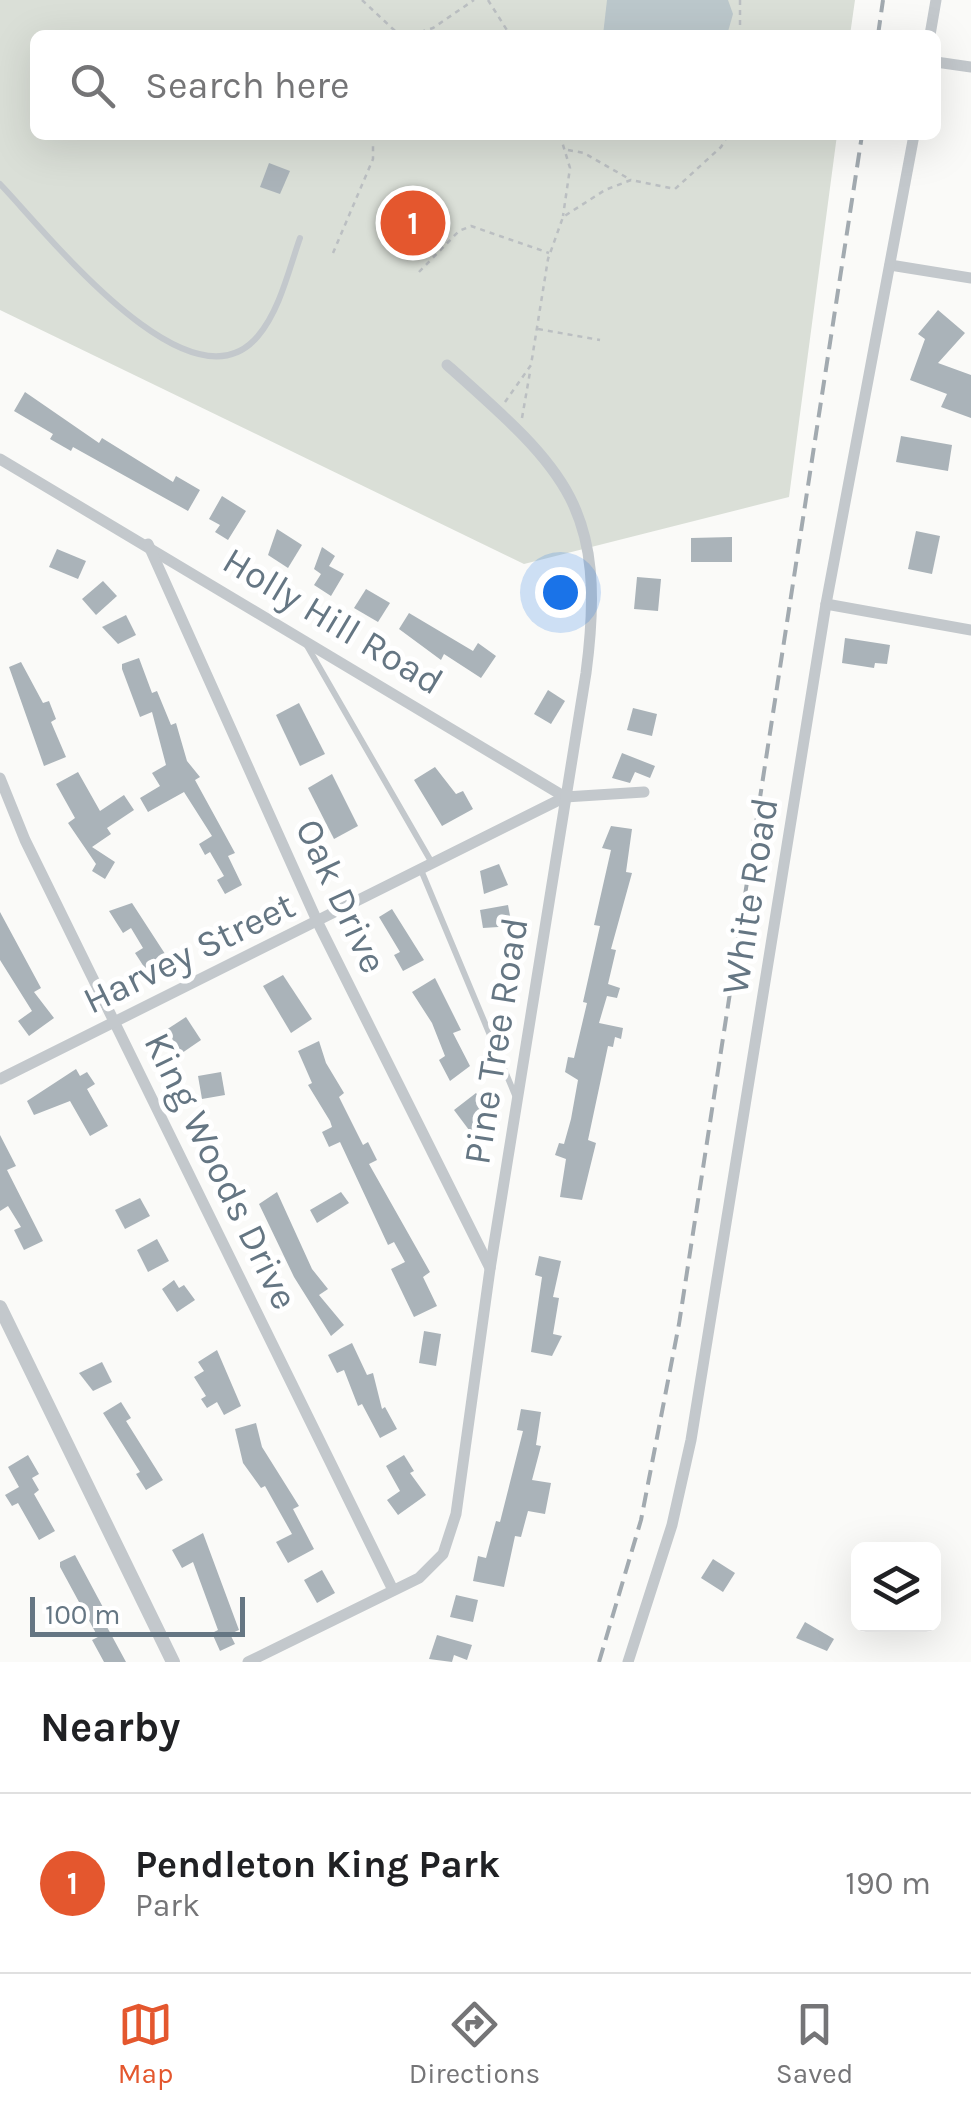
<!DOCTYPE html>
<html lang="en">
<head>
<meta charset="utf-8">
<style>
	:root { --surface:#fff; --page:#f2f2f2; --text:#202124; --muted:#757577; --line:#e0e0e0; --accent:#e4572e }
	body { margin:0; font-family:Karla,sans-serif; background:var(--page); color:var(--text) }
	.controls { position:absolute; right:30px; bottom:30px; display:grid; overflow:hidden; border-radius:15px; box-shadow:0 10px 40px #0002 }
	.controls button { width:90px; height:90px; display:grid; place-items:center; padding:0; border:0; border-bottom:2px solid var(--line); background:var(--surface); color:var(--text); font:50px sans-serif }
	.scale { position:absolute; left:30px; bottom:25px; width:215px; box-sizing:border-box; padding-left:10px; border:5px solid #657683; border-top:0; font-size:28px; line-height:35px; white-space:nowrap; color:#657683; -webkit-text-stroke:8px #fff; paint-order:stroke }
	.you { position:absolute; left:560px; top:592px; width:35px; height:35px; margin:-25px; border:8px solid #fff; border-radius:50%; background:#1a73e8; box-shadow:0 0 0 15px #1a73e833 }
	.badge { display:grid; place-items:center; width:65px; height:65px; border-radius:50%; background:var(--accent); color:#fff; font-size:32px; font-weight:700 }
	.pin { position:absolute; translate:-50% -50%; border:5px solid #fff; box-shadow:0 2px 10px #0006 }
	.list { margin:0; padding:0; list-style:none }
	h2 { display:flex; justify-content:space-between; align-items:center; height:130px; margin:0; padding:0 40px; font-size:42px }
	h2 small { font-size:32px; font-weight:400; color:var(--muted) }
	.list li { display:grid; grid-template-columns:65px 1fr auto; gap:30px; align-items:center; box-sizing:border-box; height:180px; padding:0 40px; border-top:2px solid var(--line) }
	.list b { display:block; font-size:38px; white-space:nowrap }
	.list p { margin:0; font-size:32px; white-space:nowrap; color:var(--muted) }
	.list em { font-size:32px; font-style:normal; color:var(--muted) }
	.icon { flex:none; width:55px; height:55px; fill:none; stroke:currentColor; stroke-width:2; stroke-linecap:round; stroke-linejoin:round }
	.map { position:relative; flex:none; width:971px; height:1662px; overflow:hidden }
	.search { position:absolute; background:var(--surface); box-shadow:0 10px 40px #0002; left:30px; right:30px; top:30px; height:110px; display:flex; align-items:center; gap:25px; box-sizing:border-box; padding:0 35px; border-radius:15px; color:var(--muted); font-size:38px }
	.sheet { height:310px; background:var(--surface) }
	nav { display:flex; justify-content:space-around; align-items:center; box-sizing:border-box; height:140px; border-top:2px solid var(--line); background:var(--surface); font-size:28px; color:var(--muted) }
	nav a { display:grid; justify-items:center; gap:5px }
	nav .on { color:var(--accent) }
	.map>svg:first-child { display:block }
	.green { fill:#dadfd7 }
	.water { fill:#bbc7cb }
	.building { fill:#aab3b9 }
	.lines { fill:none; stroke-linecap:round; stroke-linejoin:round }
	.path { stroke:#bbbfc2; stroke-width:2.5; stroke-dasharray:5 5; stroke-linecap:butt }
	.service { stroke:#c3c8cc; stroke-width:6 }
	.minor { stroke:#c3c8cc; stroke-width:11 }
	.tertiary { stroke:#c3c8cc; stroke-width:14 }
	.rail { stroke:#a2aab0; stroke-width:4; stroke-dasharray:15 8; stroke-linecap:butt }
	.labels { text-anchor:middle; dominant-baseline:central; stroke-width:10; stroke-linejoin:round; paint-order:stroke }
	.street-label { font-size:38px; fill:#657683; stroke:#fff }
</style>
</head>
<body>
<div class="map">
<svg width="971" height="1662" viewBox="0 0 971 1662">
	<rect width="100%" height="100%" fill="#fafaf8"/>
	<polygon class="green" points="0,0 855,0 850,35 35,35 35,135 837,135 789,497 524,564 0,310"/>
	<polygon class="water" points="607,0 728,0 733,14 727,35 603,35"/>
	<g class="building">
		<polygon points="269,163 290,171 280,194 260,187"/>
		<polygon points="938,310 965,333 938,363 971,375 971,418 941,407 947,394 910,380 925,339 918,334"/>
		<polygon points="25,392 99,443 102,438 173,482 176,476 200,490 188,511 73,447 71,451 50,439 53,434 14,411"/>
		<polygon points="901,436 952,445 948,471 896,462"/>
		<polygon points="222,496 246,511 228,540 215,532 220,525 209,519"/>
		<polygon points="277,529 302,545 288,568 268,555"/>
		<polygon points="916,531 940,536 932,574 908,569"/>
		<polygon points="732,537 732,562 691,562 691,538"/>
		<polygon points="322,547 335,556 329,566 344,574 331,596 314,585 321,574 314,569"/>
		<polygon points="57,549 86,561 78,579 49,567"/>
		<polygon points="637,577 661,579 658,611 634,609"/>
		<polygon points="103,581 117,596 96,615 82,599"/>
		<polygon points="366,589 390,603 378,622 354,608"/>
		<polygon points="409,613 473,651 478,643 496,656 481,678 444,654 441,660 399,629"/>
		<polygon points="126,615 136,635 118,644 102,627"/>
		<polygon points="845,638 890,645 887,664 875,663 874,668 842,663"/>
		<polygon points="139,658 152,693 157,691 171,725 176,723 187,761 200,777 195,780 235,853 228,856 242,885 225,894 217,880 224,876 210,852 205,855 199,844 212,836 184,792 148,812 140,798 160,786 152,773 166,765 152,712 140,717 122,669 122,664"/>
		<polygon points="21,662 43,703 49,701 56,719 51,722 66,757 44,766 9,667"/>
		<polygon points="548,690 565,701 551,724 534,714"/>
		<polygon points="299,703 325,754 300,766 276,715"/>
		<polygon points="633,708 657,714 652,736 627,730"/>
		<polygon points="622,753 655,766 650,778 635,772 630,783 612,778"/>
		<polygon points="435,767 456,794 463,791 473,809 442,826 414,780"/>
		<polygon points="78,772 100,811 124,795 134,810 107,828 111,834 92,847 115,862 105,879 92,871 96,864 68,823 75,818 56,784"/>
		<polygon points="332,774 358,826 334,839 308,788"/>
		<polygon points="611,826 632,829 626,872 632,873 611,949 616,950 608,984 620,988 617,998 607,996 599,1023 623,1028 621,1039 615,1037 613,1047 608,1046 588,1140 596,1143 582,1200 560,1197 566,1159 555,1155 559,1143 564,1144 571,1119 578,1080 565,1072 568,1057 574,1058 587,1003 583,1002 600,926 594,925 611,850 602,848"/>
		<polygon points="499,864 508,885 484,894 480,871"/>
		<polygon points="132,903 169,960 148,973 135,953 143,948 131,928 123,933 109,911"/>
		<polygon points="508,905 512,926 483,928 480,910"/>
		<polygon points="392,909 424,960 403,971 394,955 400,952 379,917"/>
		<polygon points="0,912 41,988 34,992 54,1018 29,1036 18,1021 32,1011 0,960"/>
		<polygon points="283,975 312,1019 291,1033 263,986"/>
		<polygon points="435,978 461,1030 453,1033 470,1066 450,1081 439,1060 445,1056 432,1023 412,992"/>
		<polygon points="186,1017 201,1040 182,1053 166,1030"/>
		<polygon points="319,1041 326,1063 344,1093 339,1097 363,1145 368,1142 377,1160 369,1164 430,1272 423,1277 437,1306 414,1317 391,1269 405,1262 394,1242 388,1245 340,1142 329,1147 322,1132 332,1127 330,1121 308,1085 312,1083 298,1051"/>
		<polygon points="76,1069 80,1076 87,1072 95,1084 87,1089 108,1126 90,1136 70,1101 34,1115 27,1101"/>
		<polygon points="221,1072 225,1095 202,1099 198,1076"/>
		<polygon points="476,1093 487,1107 475,1116 483,1126 472,1134 454,1110"/>
		<polygon points="0,1135 16,1166 7,1170 43,1241 24,1250 14,1230 21,1227 8,1206 0,1211"/>
		<polygon points="277,1192 312,1269 328,1289 319,1295 344,1325 331,1336 294,1277 259,1204"/>
		<polygon points="341,1192 349,1203 317,1223 310,1210"/>
		<polygon points="140,1198 150,1216 125,1229 115,1210"/>
		<polygon points="157,1239 169,1261 148,1272 137,1250"/>
		<polygon points="539,1256 561,1261 553,1297 559,1298 553,1334 562,1336 552,1356 531,1352 542,1277 535,1275"/>
		<polygon points="174,1280 179,1288 184,1285 195,1300 177,1312 162,1289"/>
		<polygon points="424,1331 441,1334 436,1366 419,1363"/>
		<polygon points="352,1343 367,1375 373,1373 382,1409 385,1407 397,1429 380,1438 362,1404 358,1406 344,1370 337,1373 328,1355"/>
		<polygon points="217,1350 241,1406 224,1415 217,1402 207,1408 201,1399 206,1396 194,1377 204,1371 198,1362"/>
		<polygon points="102,1362 112,1382 93,1391 79,1373"/>
		<polygon points="121,1402 131,1418 126,1421 163,1480 146,1490 136,1474 140,1472 103,1413"/>
		<polygon points="521,1409 541,1412 536,1445 541,1446 532,1480 551,1483 545,1514 528,1511 521,1537 515,1536 504,1587 473,1581 478,1556 486,1558 496,1521 500,1522 523,1431 517,1430"/>
		<polygon points="256,1423 262,1447 299,1506 293,1509 314,1549 288,1563 276,1542 292,1534 265,1486 261,1488 243,1463 235,1429"/>
		<polygon points="28,1455 39,1474 32,1478 39,1490 34,1494 55,1531 39,1540 18,1503 12,1506 5,1495 19,1487 8,1467"/>
		<polygon points="404,1455 414,1471 410,1473 426,1495 398,1515 387,1500 400,1491 386,1466"/>
		<polygon points="203,1533 239,1630 230,1634 235,1644 220,1651 212,1633 218,1630 193,1562 182,1568 172,1550"/>
		<polygon points="75,1555 105,1611 100,1614 126,1662 104,1662 92,1640 98,1637 60,1567 60,1562"/>
		<polygon points="713,1559 735,1573 723,1592 701,1578"/>
		<polygon points="322,1570 335,1593 317,1603 304,1580"/>
		<polygon points="456,1595 478,1600 473,1622 450,1617"/>
		<polygon points="805,1622 834,1639 827,1651 796,1638"/>
		<polygon points="437,1635 472,1645 467,1660 454,1655 452,1662 429,1659"/>
	</g>
	<g class="lines">
		<g class="path">
			<polyline points="362,0 394,30 406,35"/>
			<polyline points="488,0 510,35"/>
			<polyline points="411,35 433,28 474,0"/>
			<polyline points="740,35 740,0"/>
			<polyline points="560,135 570,168 563,216"/>
			<polyline points="568,150 584,153 631,180"/>
			<polyline points="333,253 373,159 373,144"/>
			<polyline points="419,272 459,231 471,226 549,253"/>
			<polyline points="538,329 600,340"/>
			<polyline points="505,402 531,365 548,259 563,217 605,190 631,180 675,189 721,147 728,135"/>
			<polyline points="522,418 530,372"/>
		</g>
		<g class="service">
			<path d="M0 184C43 228 190 418 258 336 280 310 289 269 300 238"/>
			<polyline points="306,644 432,863"/>
			<polyline points="421,870 515,1095"/>
		</g>
		<g class="minor">
			<polyline points="930,35 936,0"/>
			<polyline points="936,62 971,67"/>
			<polyline points="890,265 971,278"/>
			<polyline points="0,459 565,797 644,792"/>
			<polyline points="148,544 318,923 490,1268"/>
			<polyline points="826,604 971,630"/>
			<polyline points="0,778 25,840 393,1590"/>
			<polyline points="0,1079 565,797"/>
			<path d="M248 1662 419 1578 443 1554 456 1514 490 1269 586 673C608 506 565 470 447 365"/>
			<polyline points="628,1662 672,1525 691,1440 826,604 914,135"/>
		</g>
		<polyline class="tertiary" points="0,1307 173,1662"/>
		<g class="rail">
			<polyline points="878,35 883,0"/>
			<polyline points="599,1662 641,1520 679,1324 862,135"/>
		</g>
	</g>
	<g class="labels">
		<g class="street-label">
			<text transform="translate(333 621) rotate(31)">Holly Hill Road</text>
			<text transform="translate(341 896) rotate(65)">Oak Drive</text>
			<text transform="translate(750 896) rotate(-81)">White Road</text>
			<text transform="translate(189 953) rotate(-26)">Harvey Street</text>
			<text transform="translate(496 1041) rotate(-81)">Pine Tree Road</text>
			<text transform="translate(221 1171) rotate(64)">King Woods Drive</text>
		</g>
	</g>
</svg>
<div class="controls">
<button><svg class="icon" aria-label="layers" viewBox="0 0 24 24"><path d="M12 4l9 5-9 5-9-5zM3 14l9 5 9-5"/></svg></button>
</div>
<div class="scale">100 m</div>
<div class="you"></div>
<div class="pin badge" style="left:413px;top:223px">1</div>
<div class="search"><svg class="icon" aria-label="search" viewBox="0 0 24 24"><circle cx="10" cy="10" r="6"/><path d="M15 15l6 6"/></svg>Search here</div>
</div>
<section class="sheet">
<h2>Nearby<small></small></h2>
<ul class="list">
<li><span class="badge">1</span><div><b>Pendleton King Park</b><p>Park</p></div><em>190 m</em></li>
</ul>
</section>
<nav>
<a class="on"><svg class="icon" aria-label="map" viewBox="0 0 24 24"><path d="M3 6l6-2 6 2 6-2v14l-6 2-6-2-6 2zM9 4v14M15 6v14"/></svg>Map</a>
<a><svg class="icon" aria-label="directions" viewBox="0 0 24 24"><path d="M12 3l9 9-9 9-9-9zM9 14v-3h6M13 9l2 2-2 2"/></svg>Directions</a>
<a><svg class="icon" aria-label="saved" viewBox="0 0 24 24"><path d="M7 4h10v16l-5-4-5 4z"/></svg>Saved</a>
</nav>
</body>
</html>
